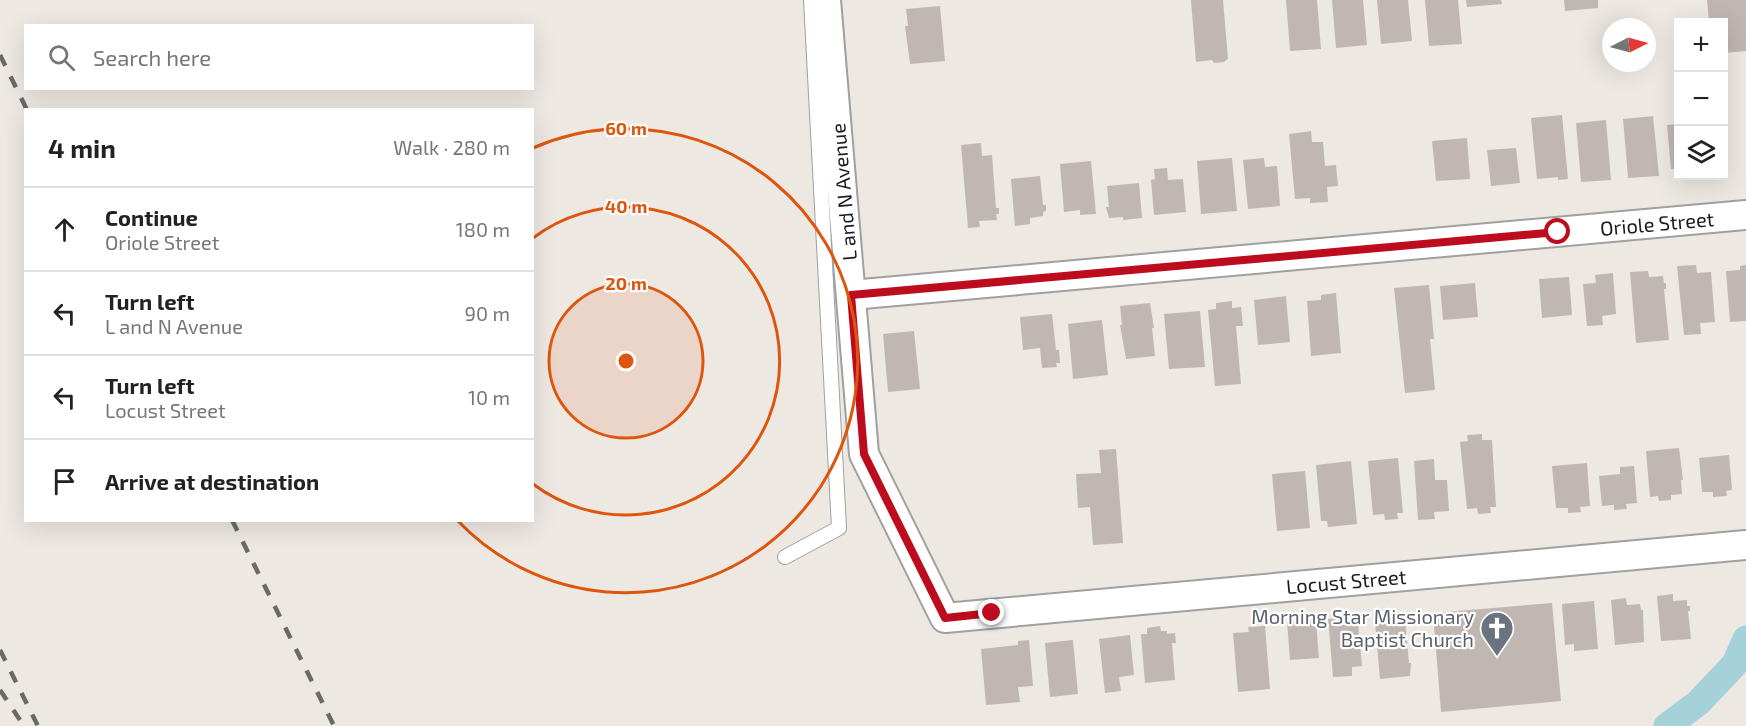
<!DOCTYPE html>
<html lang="en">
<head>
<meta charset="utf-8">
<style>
	:root { --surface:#fff; --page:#f6f6f6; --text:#222; --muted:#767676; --line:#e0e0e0 }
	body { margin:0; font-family:"Exo 2",sans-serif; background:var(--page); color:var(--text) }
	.controls { position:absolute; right:18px; top:18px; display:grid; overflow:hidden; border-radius:0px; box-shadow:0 6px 24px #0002 }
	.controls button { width:54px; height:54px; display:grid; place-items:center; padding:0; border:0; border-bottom:2px solid var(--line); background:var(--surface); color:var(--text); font:30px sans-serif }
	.compass { position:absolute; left:1602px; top:18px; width:54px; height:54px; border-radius:50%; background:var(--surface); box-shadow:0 6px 24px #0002; rotate:84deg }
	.stop { position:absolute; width:18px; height:18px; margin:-14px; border:4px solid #bc0c1d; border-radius:50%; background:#fff }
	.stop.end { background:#bc0c1d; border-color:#fff; box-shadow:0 2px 6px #0008 }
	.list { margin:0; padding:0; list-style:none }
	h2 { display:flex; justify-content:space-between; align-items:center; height:78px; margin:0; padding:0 24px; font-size:26px }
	h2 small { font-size:20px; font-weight:400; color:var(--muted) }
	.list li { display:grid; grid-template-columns:39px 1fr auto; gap:18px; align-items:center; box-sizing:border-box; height:84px; padding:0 24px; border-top:2px solid var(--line) }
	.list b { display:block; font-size:22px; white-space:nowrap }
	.list p { margin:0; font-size:20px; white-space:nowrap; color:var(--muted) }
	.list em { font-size:20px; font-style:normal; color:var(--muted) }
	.icon { flex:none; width:33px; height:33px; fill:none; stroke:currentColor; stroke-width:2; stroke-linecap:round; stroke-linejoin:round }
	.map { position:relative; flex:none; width:1746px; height:726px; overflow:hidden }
	.search { position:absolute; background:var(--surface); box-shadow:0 6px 24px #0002; left:24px; top:24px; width:510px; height:66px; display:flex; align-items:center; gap:15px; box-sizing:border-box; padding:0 21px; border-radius:0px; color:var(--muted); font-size:22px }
	.panel { position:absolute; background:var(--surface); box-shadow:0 6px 24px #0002; left:24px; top:108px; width:510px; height:414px; border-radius:0px }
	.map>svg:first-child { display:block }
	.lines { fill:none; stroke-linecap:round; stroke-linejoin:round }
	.canal { stroke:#a5d1d8; stroke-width:27 }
	.building { fill:#c1b7b2 }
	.lane-casing { stroke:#a0a0a0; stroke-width:16 }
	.street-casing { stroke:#a0a0a0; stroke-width:32 }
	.lane { stroke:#fff; stroke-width:14 }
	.street { stroke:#fff; stroke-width:28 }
	.rail { stroke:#6a6a6a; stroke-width:4.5; stroke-dasharray:12 12; stroke-linecap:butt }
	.route { stroke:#bc0c1d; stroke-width:8 }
	.ring { fill:none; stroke:#de560d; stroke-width:3 }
	.labels { text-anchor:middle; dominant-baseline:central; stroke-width:4.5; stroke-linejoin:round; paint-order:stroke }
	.street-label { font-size:20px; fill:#1c1c1c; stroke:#fff }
	.worship-label { font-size:20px; fill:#5b616d; stroke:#fff; text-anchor:end }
	.centre { fill:#de560d; stroke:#fff; stroke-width:3 }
	.ring-label { font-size:18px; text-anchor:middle; font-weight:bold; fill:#de560d; stroke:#fff; stroke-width:4.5; stroke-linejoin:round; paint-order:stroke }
</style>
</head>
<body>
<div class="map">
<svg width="1746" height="726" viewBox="0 0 1746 726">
	<rect width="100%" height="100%" fill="#ede8e2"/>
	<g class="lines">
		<polyline class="canal" points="1667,726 1698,703 1735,664 1746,639"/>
	</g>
	<g class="building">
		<polygon points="1191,0 1223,0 1228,59 1224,62 1214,63 1212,60 1196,62"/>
		<polygon points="1286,0 1317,0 1321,49 1290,51"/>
		<polygon points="1332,0 1363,0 1367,45 1336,48"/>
		<polygon points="1377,0 1408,0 1412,41 1381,44"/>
		<polygon points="1425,0 1458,0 1462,44 1429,46"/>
		<polygon points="1466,0 1501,0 1502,4 1467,7"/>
		<polygon points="1564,0 1598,0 1598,8 1565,11"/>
		<polygon points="1707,0 1746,0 1746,51 1724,53 1724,22 1709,22"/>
		<polygon points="940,6 945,61 910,64 905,26 908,26 906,9"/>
		<polygon points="1562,115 1568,179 1558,180 1558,177 1537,179 1531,118"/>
		<polygon points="1653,116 1659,176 1628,178 1623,119"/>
		<polygon points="1606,120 1611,180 1581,182 1576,123"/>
		<polygon points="1678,124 1678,169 1671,169 1667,125"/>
		<polygon points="1311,131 1312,142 1323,142 1325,166 1336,165 1338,186 1327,187 1328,202 1310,203 1310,198 1295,199 1289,134"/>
		<polygon points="1467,138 1470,179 1436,181 1432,141"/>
		<polygon points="981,143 982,156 992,155 996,208 999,208 999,214 996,214 997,220 979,221 980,227 968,228 961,145"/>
		<polygon points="1516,148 1520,183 1491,186 1487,150"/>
		<polygon points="1232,158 1237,211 1201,214 1197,161"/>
		<polygon points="1264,158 1265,167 1277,166 1280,206 1248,209 1243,160"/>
		<polygon points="1091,161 1096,214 1080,215 1080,210 1064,212 1060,164"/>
		<polygon points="1167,168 1168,180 1183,179 1186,212 1154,215 1151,180 1155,179 1154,169"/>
		<polygon points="1040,176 1043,205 1046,205 1046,211 1043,212 1043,216 1030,218 1030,224 1015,226 1011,179"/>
		<polygon points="1139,183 1142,218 1123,220 1123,217 1109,218 1106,207 1109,207 1107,186"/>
		<polygon points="1696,265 1697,273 1711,272 1715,322 1700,323 1701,334 1684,335 1677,266"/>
		<polygon points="1746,265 1746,321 1730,322 1726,271 1740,270 1740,266"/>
		<polygon points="1648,271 1649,277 1663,276 1664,283 1666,283 1666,289 1664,289 1669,340 1636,343 1630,272"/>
		<polygon points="1613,273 1616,314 1602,316 1603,325 1587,326 1583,284 1596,283 1595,275"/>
		<polygon points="1569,277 1572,315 1542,318 1539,279"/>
		<polygon points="1475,283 1478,317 1443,320 1440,286"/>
		<polygon points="1429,285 1434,339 1430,339 1435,390 1405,393 1394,288"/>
		<polygon points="1336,293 1341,353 1311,356 1307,301 1321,300 1321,295"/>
		<polygon points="1286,296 1290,342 1258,345 1254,300"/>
		<polygon points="1232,301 1232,308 1241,307 1243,326 1236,326 1241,384 1215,386 1208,310 1216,309 1216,303"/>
		<polygon points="1150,303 1154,328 1152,328 1155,356 1126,359 1120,325 1122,325 1120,306"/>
		<polygon points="1200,311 1205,367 1169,369 1164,314"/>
		<polygon points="1052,314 1056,350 1059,350 1060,363 1056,363 1057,367 1042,368 1040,348 1023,350 1020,317"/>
		<polygon points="1102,320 1108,375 1073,379 1068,324"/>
		<polygon points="914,331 920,389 888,392 883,334"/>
		<polygon points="1482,434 1482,440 1492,440 1496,507 1490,507 1491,513 1478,514 1477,508 1467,509 1460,442 1468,441 1467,435"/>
		<polygon points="1679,448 1683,480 1681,480 1682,494 1671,495 1671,500 1659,501 1658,496 1650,497 1646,451"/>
		<polygon points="1116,449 1123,543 1093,545 1090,507 1078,508 1076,474 1101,473 1099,450"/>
		<polygon points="1729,455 1732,490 1726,491 1727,496 1713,497 1713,492 1702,492 1699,458"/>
		<polygon points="1398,458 1403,513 1397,513 1398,519 1385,520 1384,514 1373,515 1368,461"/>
		<polygon points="1434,459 1435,480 1447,480 1449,511 1434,512 1435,519 1418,520 1414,461"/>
		<polygon points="1351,461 1357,524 1328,527 1327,521 1321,521 1316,465"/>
		<polygon points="1587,463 1590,506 1580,507 1581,512 1568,513 1568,508 1556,508 1552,466"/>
		<polygon points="1634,466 1637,503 1626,504 1627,509 1614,510 1614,505 1602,506 1599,476 1620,474 1620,467"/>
		<polygon points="1305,471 1310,528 1277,531 1272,474"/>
		<polygon points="1673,594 1673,601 1687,600 1687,606 1690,606 1690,611 1688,611 1691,639 1661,641 1657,596"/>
		<polygon points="1626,598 1627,605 1640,604 1641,610 1643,610 1644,642 1615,645 1611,600"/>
		<polygon points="1594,601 1598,649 1574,651 1574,644 1565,645 1562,604"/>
		<polygon points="1552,603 1561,701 1441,712 1433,613"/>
		<polygon points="1342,618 1343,625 1358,623 1362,666 1352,667 1352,676 1333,677 1328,619"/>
		<polygon points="1405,619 1409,663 1411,663 1410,676 1380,679 1375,622"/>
		<polygon points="1301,620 1316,621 1319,658 1290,660 1287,622"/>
		<polygon points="1160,626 1161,631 1167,631 1167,634 1175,633 1176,643 1172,643 1175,680 1145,683 1141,634 1147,634 1147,628"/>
		<polygon points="1265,626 1270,689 1238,692 1233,633 1249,632 1248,627"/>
		<polygon points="1130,635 1134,675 1119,677 1121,691 1105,693 1099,639"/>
		<polygon points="1029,640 1033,686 1018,687 1020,702 986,705 981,649 1018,645 1018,641"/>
		<polygon points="1073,640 1078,694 1050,697 1045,643"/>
	</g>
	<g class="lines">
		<defs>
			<polyline id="lane" points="785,557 839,528 811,0"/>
			<g id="street">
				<polyline points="826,0 864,454 945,618 1746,545"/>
				<polyline points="851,295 1746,215"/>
			</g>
		</defs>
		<use href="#lane" class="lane-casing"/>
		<use href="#street" class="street-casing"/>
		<use href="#lane" class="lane"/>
		<use href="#street" class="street"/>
		<g class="rail">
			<polyline points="0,55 27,110"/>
			<polyline points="232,520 334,726"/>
			<polyline points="0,650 38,726"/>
			<polyline points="0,690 24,726"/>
		</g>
	</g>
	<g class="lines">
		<polyline class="route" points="992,613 945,618 864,454 851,295 1558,232"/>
	</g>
	<circle cx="626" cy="361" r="77" fill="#de560d" fill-opacity=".12"/>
	<g class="ring">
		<circle cx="626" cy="361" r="77"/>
		<path d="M533 238A154 154 0 1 1 533 484"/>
		<path d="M533 148A232 232 0 1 1 458 521"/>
	</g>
	<defs>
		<symbol id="church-pin" viewBox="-11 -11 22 30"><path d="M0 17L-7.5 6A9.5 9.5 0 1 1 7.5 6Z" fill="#6b7280" stroke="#fff"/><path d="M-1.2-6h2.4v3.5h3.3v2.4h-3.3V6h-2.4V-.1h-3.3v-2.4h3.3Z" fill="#fff"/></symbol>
	</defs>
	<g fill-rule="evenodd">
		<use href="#church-pin" x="1478" y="609" width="38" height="52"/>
	</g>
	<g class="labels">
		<g class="street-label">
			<text transform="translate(843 192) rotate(-95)">L and N Avenue</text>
			<text transform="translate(1657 223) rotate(-5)">Oriole Street</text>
			<text transform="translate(1346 581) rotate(-5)">Locust Street</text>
		</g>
		<g class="worship-label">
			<text x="1474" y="616">Morning Star Missionary<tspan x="1474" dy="23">Baptist Church</tspan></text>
		</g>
	</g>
	<circle cx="626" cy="361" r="9" class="centre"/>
	<g class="ring-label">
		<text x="626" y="135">60 m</text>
		<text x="626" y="213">40 m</text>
		<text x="626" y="290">20 m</text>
	</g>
</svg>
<div class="controls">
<button>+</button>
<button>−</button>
<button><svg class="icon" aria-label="layers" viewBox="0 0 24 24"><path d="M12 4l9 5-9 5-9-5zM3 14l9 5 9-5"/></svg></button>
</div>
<svg class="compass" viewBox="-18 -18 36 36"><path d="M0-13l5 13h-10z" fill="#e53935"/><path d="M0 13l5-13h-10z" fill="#767676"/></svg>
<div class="stop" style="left:1558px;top:232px"></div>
<div class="stop end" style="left:992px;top:613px"></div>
<div class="search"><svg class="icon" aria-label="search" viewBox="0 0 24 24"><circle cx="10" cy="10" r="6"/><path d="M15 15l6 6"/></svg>Search here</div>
<section class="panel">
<h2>4 min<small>Walk · 280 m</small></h2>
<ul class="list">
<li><svg class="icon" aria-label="ahead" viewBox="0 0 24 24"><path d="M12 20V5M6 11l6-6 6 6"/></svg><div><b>Continue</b><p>Oriole Street</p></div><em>180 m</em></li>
<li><svg class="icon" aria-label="left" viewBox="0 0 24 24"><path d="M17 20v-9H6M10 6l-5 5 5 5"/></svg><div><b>Turn left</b><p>L and N Avenue</p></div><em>90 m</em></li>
<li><svg class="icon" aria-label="left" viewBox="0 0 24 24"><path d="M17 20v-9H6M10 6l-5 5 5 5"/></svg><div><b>Turn left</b><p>Locust Street</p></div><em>10 m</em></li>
<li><svg class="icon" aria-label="arrive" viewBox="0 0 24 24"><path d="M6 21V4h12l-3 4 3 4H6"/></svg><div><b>Arrive at destination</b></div></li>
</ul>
</section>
</div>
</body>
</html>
